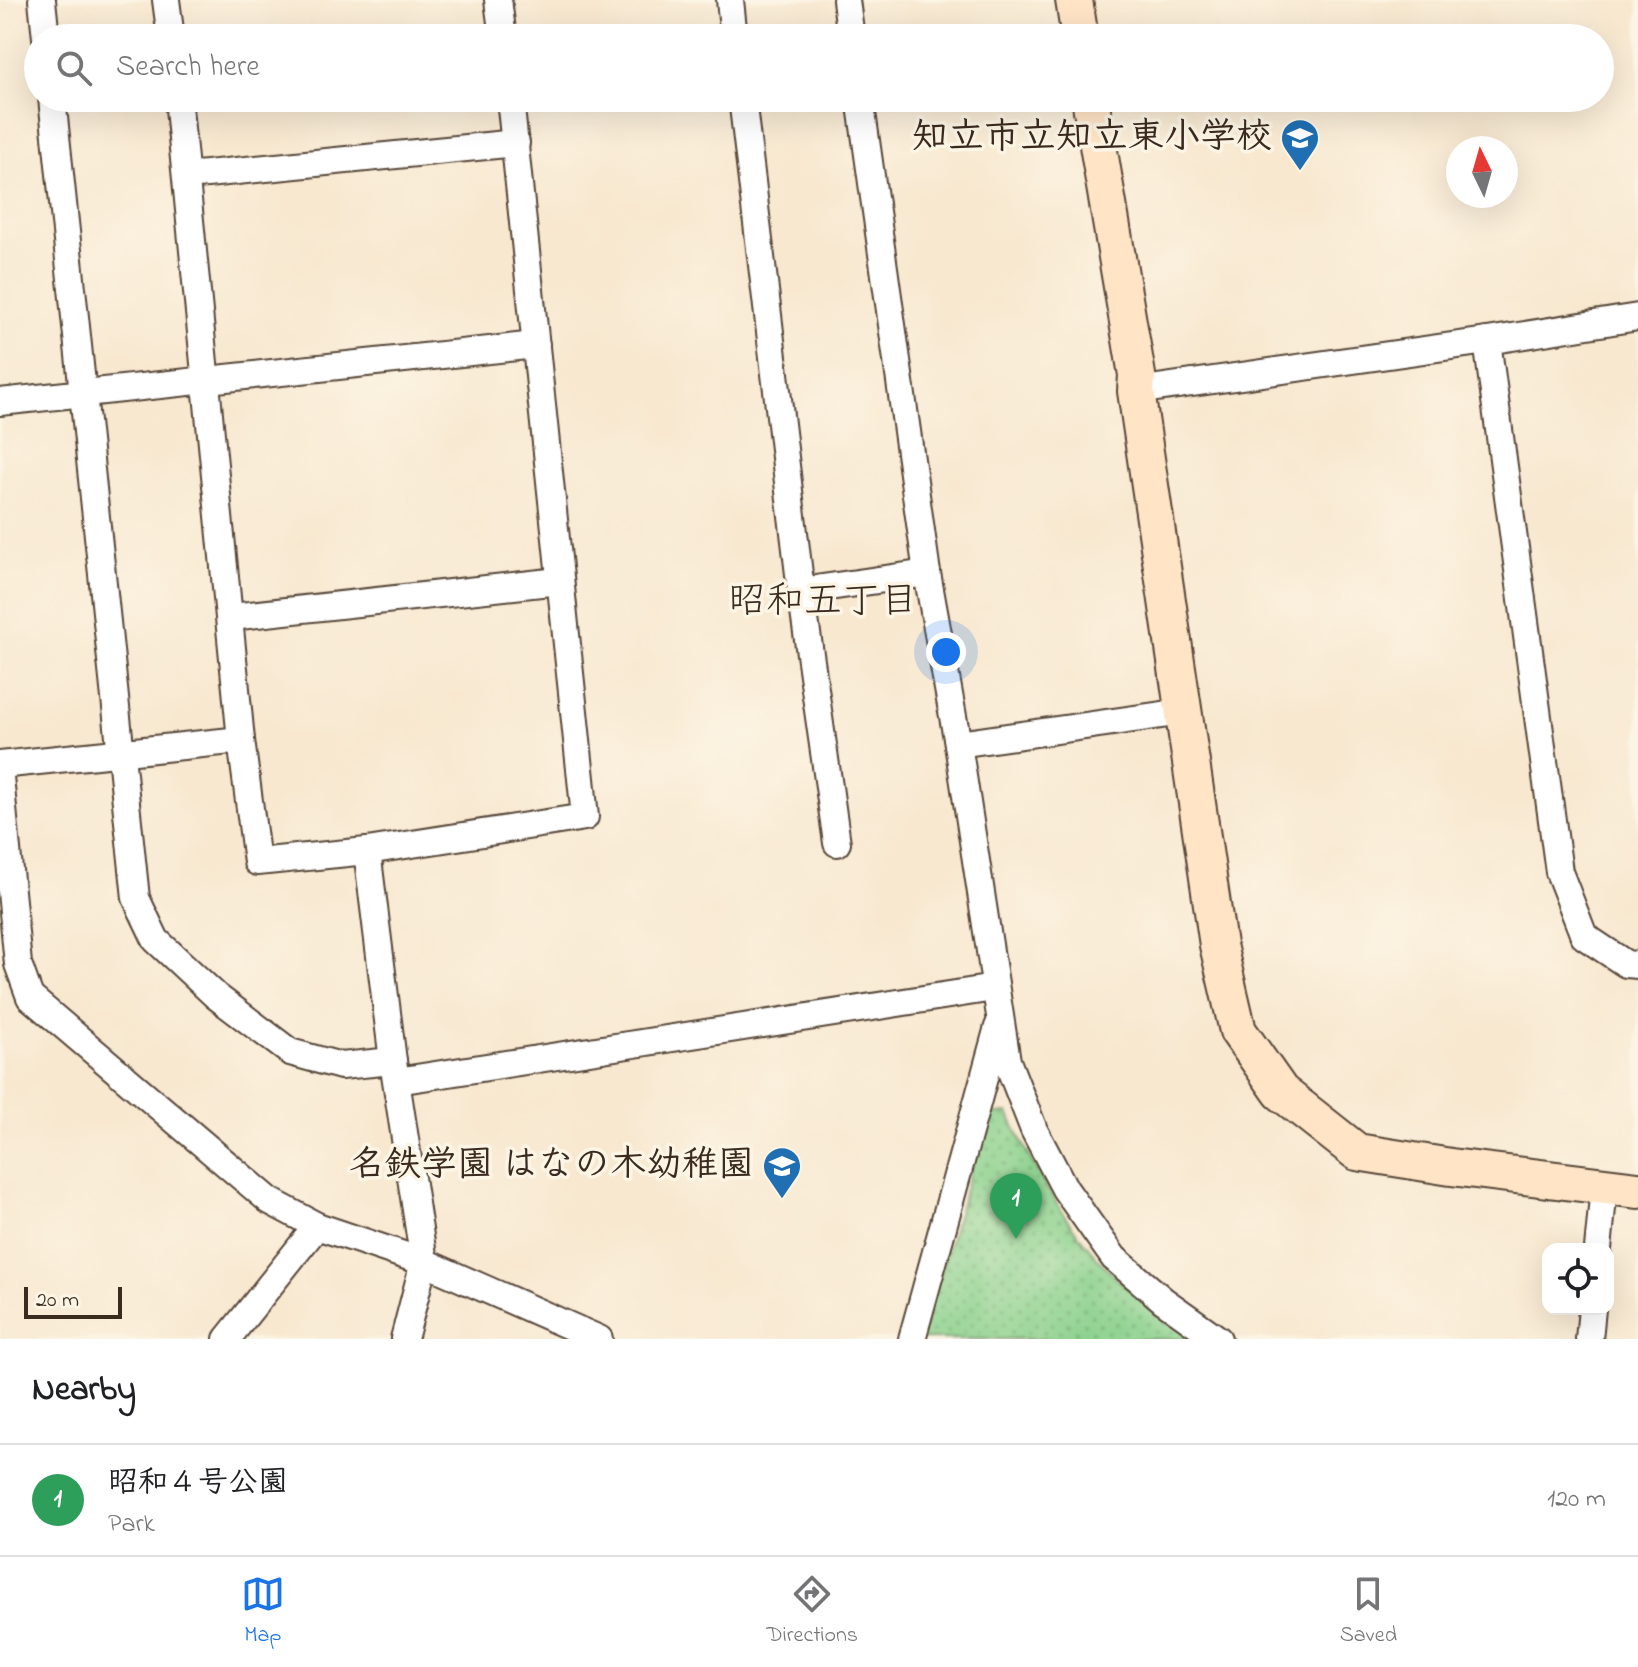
<!DOCTYPE html>
<html lang="en">
<head>
<meta charset="utf-8">
<style>
	:root { --surface:#fff; --page:#f6f6f6; --text:#202124; --muted:#757577; --line:#e0e0e0; --accent:#1a73e8 }
	body { margin:0; font-family:"Indie Flower","Klee One",sans-serif; background:var(--page); color:var(--text) }
	.controls { position:absolute; right:24px; bottom:24px; display:grid; overflow:hidden; border-radius:16px; box-shadow:0 8px 32px #0002 }
	.controls button { width:72px; height:72px; display:grid; place-items:center; padding:0; border:0; border-bottom:2px solid var(--line); background:var(--surface); color:var(--text); font:40px sans-serif }
	.compass { position:absolute; left:1446px; top:136px; width:72px; height:72px; border-radius:50%; background:var(--surface); box-shadow:0 8px 32px #0002; rotate:355deg }
	.scale { position:absolute; left:24px; bottom:20px; width:98px; box-sizing:border-box; padding-left:8px; border:4px solid #3b2a1e; border-top:0; font-size:22px; line-height:28px; white-space:nowrap; color:#3b2a1e; -webkit-text-stroke:6px #fcf5e5; paint-order:stroke }
	.you { position:absolute; left:946px; top:652px; width:28px; height:28px; margin:-20px; border:6px solid #fff; border-radius:50%; background:#1a73e8; box-shadow:0 0 0 12px #1a73e833 }
	.badge { display:grid; place-items:center; width:52px; height:52px; border-radius:50%; background:var(--accent); color:#fff; font-size:26px; font-weight:700 }
	.pin { position:absolute; translate:-50% -66px; filter:drop-shadow(0 2px 4px #0008) }
	.pin::after { content:''; position:absolute; top:42px; width:28px; height:24px; background:inherit; clip-path:polygon(0 0,100% 0,50% 100%) }
	.list { margin:0; padding:0; list-style:none }
	h2 { display:flex; justify-content:space-between; align-items:center; height:104px; margin:0; padding:0 32px; font-size:34px }
	h2 small { font-size:26px; font-weight:400; color:var(--muted) }
	.list li { display:grid; grid-template-columns:52px 1fr auto; gap:24px; align-items:center; box-sizing:border-box; height:112px; padding:0 32px; border-top:2px solid var(--line) }
	.list b { display:block; font-size:30px; white-space:nowrap }
	.list p { margin:0; font-size:26px; white-space:nowrap; color:var(--muted) }
	.list em { font-size:26px; font-style:normal; color:var(--muted) }
	.icon { flex:none; width:44px; height:44px; fill:none; stroke:currentColor; stroke-width:2; stroke-linecap:round; stroke-linejoin:round }
	.map { position:relative; flex:none; width:1638px; height:1339px; overflow:hidden }
	.search { position:absolute; background:var(--surface); box-shadow:0 8px 32px #0002; left:24px; right:24px; top:24px; height:88px; display:flex; align-items:center; gap:20px; box-sizing:border-box; padding:0 28px; border-radius:44px; color:var(--muted); font-size:30px }
	.sheet { height:216px; background:var(--surface) }
	nav { display:flex; justify-content:space-around; align-items:center; box-sizing:border-box; height:112px; border-top:2px solid var(--line); background:var(--surface); font-size:22px; color:var(--muted) }
	nav a { display:grid; justify-items:center; gap:4px }
	nav .on { color:var(--accent) }
	.map>svg:first-child { display:block }
	.green { fill:url(#green-dots); stroke:#627d54; stroke-width:2 }
	.lines { fill:none; stroke-linecap:round; stroke-linejoin:round }
	.street-casing { stroke:#574639; stroke-width:30 }
	.secondary-casing { stroke:#574639; stroke-width:40 }
	.street { stroke:#fff; stroke-width:26 }
	.secondary { stroke:#ffe4c6; stroke-width:36 }
	.labels { text-anchor:middle; dominant-baseline:central; stroke-width:7; stroke-linejoin:round; paint-order:stroke }
	.poi-label { font-size:36px; font-weight:bold; fill:#3b2a1e; stroke:#fcf5e5; text-anchor:end }
	.neighbourhood-label { font-size:38px; fill:#3b2a1e; stroke:#fcf5e5 }
</style>
</head>
<body>
<div class="map">
<svg width="1638" height="1339" viewBox="0 0 1638 1339">
	<defs>
		<pattern id="green-dots" width="8" height="8" patternUnits="userSpaceOnUse" patternTransform="scale(2)"><rect width="8" height="8" fill="#88d08b"/><path d="M2 2h.1M6 6h.1" fill="none" stroke="#70a971" stroke-width="1.8" stroke-linecap="round"/></pattern>
	</defs>
	<rect width="100%" height="100%" fill="#fcf5e5"/>
	<filter id="ink" filterUnits="userSpaceOnUse"><feTurbulence type="fractalNoise" baseFrequency=".0125" numOctaves="2"/><feDisplacementMap in="SourceGraphic" scale="16" xChannelSelector="R" yChannelSelector="G"/><feConvolveMatrix kernelMatrix="1 2 1 2 8 2 1 2 1" color-interpolation-filters="sRGB"/></filter>
	<filter id="wash" filterUnits="userSpaceOnUse"><feTurbulence type="fractalNoise" baseFrequency=".006" numOctaves="4" result="noise"/><feDisplacementMap in="SourceGraphic" scale="32" xChannelSelector="R" yChannelSelector="G"/><feGaussianBlur stdDeviation="1.8" result="paint"/><feColorMatrix in="noise" values="0 0 0 0 0 0 0 0 0 0 0 0 0 0 0 0 0 1.4 0 .05"/><feComposite in="paint" operator="in"/></filter>
	<g filter="url(#wash)">
		<rect width="100%" height="100%" fill="#f8e8d0"/>
		<path class="green" d="M1008 1113C1052 1209 1102 1282 1194 1339H921L987 1115Z"/>
	</g>
	<g filter="url(#ink)">
		<g class="lines">
			<defs>
				<g id="street">
					<polyline points="42,0 46,38"/>
					<polyline points="166,0 171,38"/>
					<polyline points="498,0 503,38"/>
					<polyline points="730,0 734,38"/>
					<polyline points="846,0 851,38"/>
					<polyline points="52,98 136,898 156,940 216,996 290,1052 341,1066 393,1061"/>
					<polyline points="178,98 241,740 257,862 367,851 585,817 510,98"/>
					<polyline points="742,98 801,591 837,843"/>
					<polyline points="860,98 927,573 958,744 1007,1061 1034,1130 1065,1189 1114,1258 1163,1300 1218,1339"/>
					<polyline points="187,176 516,143"/>
					<polyline points="1487,341 1559,872 1584,936 1626,964 1638,965"/>
					<polyline points="1136,391 1487,341 1638,317"/>
					<polyline points="0,402 536,345"/>
					<polyline points="801,591 927,573"/>
					<polyline points="231,617 559,581"/>
					<polyline points="958,744 1183,712"/>
					<polyline points="0,765 241,740"/>
					<polyline points="0,777 18,964 30,997 270,1201 317,1226 424,1262 599,1339"/>
					<polyline points="367,851 393,1061 424,1262 404,1339"/>
					<polyline points="397,1081 994,988"/>
					<polyline points="1598,1249 1604,1187"/>
					<polyline points="227,1339 317,1226"/>
					<polyline points="912,1339 998,1027"/>
					<polyline points="1589,1339 1592,1309"/>
				</g>
				<g id="secondary">
					<polyline points="1074,0 1080,38"/>
					<polyline points="1090,98 1137,375 1136,391 1218,945 1238,1031 1281,1092 1357,1152 1451,1167 1638,1190"/>
				</g>
			</defs>
			<use href="#street" class="street-casing"/>
			<use href="#secondary" class="secondary-casing"/>
			<use href="#street" class="street"/>
			<use href="#secondary" class="secondary"/>
		</g>
	</g>
	<defs>
		<symbol id="school-pin" viewBox="-11 -11 22 30"><path d="M0 17L-7.5 6A9.5 9.5 0 1 1 7.5 6Z" fill="#1f6fb2" stroke="#fcf5e5"/><path d="M0-5L7-2L0 1L-7-2ZM-4 1L0 2.5L4 1V4Q0 6-4 4Z" fill="#fff"/></symbol>
	</defs>
	<g fill-rule="evenodd">
		<use href="#school-pin" x="1278" y="116" width="44" height="60"/>
		<use href="#school-pin" x="760" y="1144" width="44" height="60"/>
	</g>
	<g class="labels">
		<g class="poi-label">
			<text x="1272" y="138">知立市立知立東小学校</text>
			<text x="754" y="1166">名鉄学園 はなの木幼稚園</text>
		</g>
		<g class="neighbourhood-label">
			<text x="823" y="603">昭和五丁目</text>
		</g>
	</g>
</svg>
<div class="controls">
<button><svg class="icon" aria-label="locate" viewBox="0 0 24 24"><circle cx="12" cy="12" r="6"/><path d="M12 2v4M12 18v4M2 12h4M18 12h4"/></svg></button>
</div>
<svg class="compass" viewBox="-18 -18 36 36"><path d="M0-13l5 13h-10z" fill="#e53935"/><path d="M0 13l5-13h-10z" fill="#757577"/></svg>
<div class="scale">20 m</div>
<div class="you"></div>
<div class="pin badge" style="left:1016px;top:1239px;background:#2e9e5b">1</div>
<div class="search"><svg class="icon" aria-label="search" viewBox="0 0 24 24"><circle cx="10" cy="10" r="6"/><path d="M15 15l6 6"/></svg>Search here</div>
</div>
<section class="sheet">
<h2>Nearby<small></small></h2>
<ul class="list">
<li><span class="badge" style="background:#2e9e5b">1</span><div><b>昭和４号公園</b><p>Park</p></div><em>120 m</em></li>
</ul>
</section>
<nav>
<a class="on"><svg class="icon" aria-label="map" viewBox="0 0 24 24"><path d="M3 6l6-2 6 2 6-2v14l-6 2-6-2-6 2zM9 4v14M15 6v14"/></svg>Map</a>
<a><svg class="icon" aria-label="directions" viewBox="0 0 24 24"><path d="M12 3l9 9-9 9-9-9zM9 14v-3h6M13 9l2 2-2 2"/></svg>Directions</a>
<a><svg class="icon" aria-label="saved" viewBox="0 0 24 24"><path d="M7 4h10v16l-5-4-5 4z"/></svg>Saved</a>
</nav>
</body>
</html>
